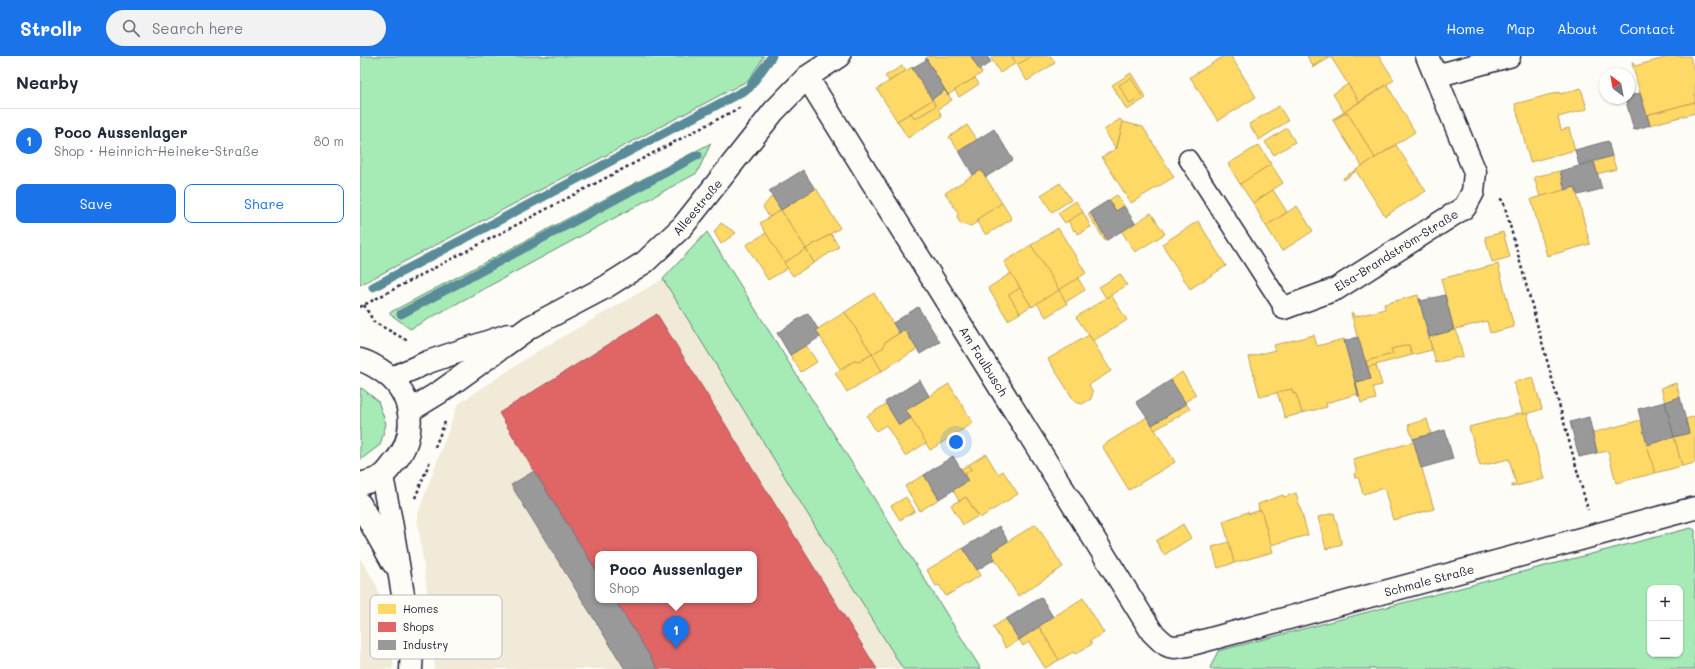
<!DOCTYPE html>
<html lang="en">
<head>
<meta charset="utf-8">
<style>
	:root { --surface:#fff; --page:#f2f2f3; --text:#1f2937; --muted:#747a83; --line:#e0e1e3; --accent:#1a73e8 }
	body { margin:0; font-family:Mali,sans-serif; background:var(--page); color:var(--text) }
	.controls { position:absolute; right:12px; bottom:12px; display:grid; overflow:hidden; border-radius:8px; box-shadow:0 1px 3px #0004 }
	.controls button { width:36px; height:36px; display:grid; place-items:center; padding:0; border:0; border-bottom:1px solid var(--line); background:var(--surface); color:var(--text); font:20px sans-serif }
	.compass { position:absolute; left:1239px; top:12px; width:36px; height:36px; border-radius:50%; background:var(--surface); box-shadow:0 1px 3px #0004; rotate:328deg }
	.you { position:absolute; left:596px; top:386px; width:14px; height:14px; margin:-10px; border:3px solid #fff; border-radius:50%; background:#1a73e8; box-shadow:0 0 0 6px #1a73e833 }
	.badge { display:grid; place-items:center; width:26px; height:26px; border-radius:50%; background:var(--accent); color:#fff; font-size:13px; font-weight:700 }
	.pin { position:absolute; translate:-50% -33px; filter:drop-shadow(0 1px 2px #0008) }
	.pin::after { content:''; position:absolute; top:21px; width:14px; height:12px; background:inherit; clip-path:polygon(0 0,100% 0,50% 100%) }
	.popup { position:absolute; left:235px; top:495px; width:162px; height:52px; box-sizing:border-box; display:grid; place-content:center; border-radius:8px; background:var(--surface); filter:drop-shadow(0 1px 3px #0005); font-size:13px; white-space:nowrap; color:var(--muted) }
	.popup b { font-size:15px; color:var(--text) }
	.popup::after { content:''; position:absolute; left:50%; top:100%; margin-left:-8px; border:8px solid transparent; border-top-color:var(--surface) }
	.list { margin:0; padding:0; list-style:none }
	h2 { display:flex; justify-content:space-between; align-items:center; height:52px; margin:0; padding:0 16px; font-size:17px }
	h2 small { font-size:13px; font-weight:400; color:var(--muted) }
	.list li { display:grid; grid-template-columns:26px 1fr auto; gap:12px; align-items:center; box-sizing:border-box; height:64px; padding:0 16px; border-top:1px solid var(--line) }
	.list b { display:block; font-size:15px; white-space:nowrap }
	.list p { margin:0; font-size:13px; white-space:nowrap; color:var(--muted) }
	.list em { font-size:13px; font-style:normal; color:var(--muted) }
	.actions { display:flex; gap:8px; padding:12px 16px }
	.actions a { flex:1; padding:9px 0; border:1px solid var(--accent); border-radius:8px; text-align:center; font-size:14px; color:var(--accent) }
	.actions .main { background:var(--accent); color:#fff }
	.icon { flex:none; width:22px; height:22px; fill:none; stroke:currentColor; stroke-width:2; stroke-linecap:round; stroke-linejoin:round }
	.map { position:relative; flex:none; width:1335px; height:613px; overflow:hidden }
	header { display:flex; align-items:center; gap:24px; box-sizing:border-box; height:56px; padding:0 20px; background:var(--accent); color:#fff }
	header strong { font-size:19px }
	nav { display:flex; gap:22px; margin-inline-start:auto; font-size:14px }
	.search { width:280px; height:36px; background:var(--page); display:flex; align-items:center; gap:10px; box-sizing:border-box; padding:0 14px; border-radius:22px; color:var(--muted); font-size:15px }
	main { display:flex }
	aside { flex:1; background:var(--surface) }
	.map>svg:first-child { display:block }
	.built { fill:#f2ead8; fill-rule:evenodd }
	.green { fill:#a6eab5; stroke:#648678; fill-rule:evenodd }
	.homes { fill:#ffd966; stroke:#bda259 }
	.shops { fill:#e06666; stroke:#a75259 }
	.industry { fill:#999; stroke:#75757d }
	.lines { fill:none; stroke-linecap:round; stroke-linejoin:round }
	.stream { stroke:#5a8b99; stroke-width:9 }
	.lane-casing { stroke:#22223b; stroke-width:21 }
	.street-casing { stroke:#22223b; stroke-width:25 }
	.path { stroke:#22223b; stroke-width:2.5; stroke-dasharray:3 3; stroke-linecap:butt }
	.lane { stroke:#fdfcf7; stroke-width:18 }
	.street { stroke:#fdfcf7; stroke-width:22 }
	.labels { text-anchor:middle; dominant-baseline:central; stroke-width:4; stroke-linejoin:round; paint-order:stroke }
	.street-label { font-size:12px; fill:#22223b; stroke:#fdfcf7 }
	.key { fill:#fdfcf7; stroke:#bbbbbf; stroke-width:1 }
	.key-label { font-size:11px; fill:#22223b }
</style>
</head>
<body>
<header>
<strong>Strollr</strong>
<div class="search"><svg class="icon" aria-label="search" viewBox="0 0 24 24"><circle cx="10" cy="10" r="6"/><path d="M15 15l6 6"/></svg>Search here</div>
<nav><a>Home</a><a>Map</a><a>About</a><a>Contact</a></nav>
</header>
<main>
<aside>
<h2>Nearby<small></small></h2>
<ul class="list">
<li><span class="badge">1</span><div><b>Poco Aussenlager</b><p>Shop · Heinrich-Heineke-Straße</p></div><em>80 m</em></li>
</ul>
<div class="actions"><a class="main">Save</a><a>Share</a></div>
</aside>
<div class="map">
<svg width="1335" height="613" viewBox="0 0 1335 613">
	<rect width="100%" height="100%" fill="#fdfcf7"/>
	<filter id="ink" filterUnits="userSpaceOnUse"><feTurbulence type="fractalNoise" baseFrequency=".025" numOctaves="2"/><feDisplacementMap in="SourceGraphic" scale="8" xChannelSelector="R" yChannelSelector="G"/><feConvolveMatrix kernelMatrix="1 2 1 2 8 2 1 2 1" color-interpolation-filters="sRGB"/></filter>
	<g filter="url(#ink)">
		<g class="built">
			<path d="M303 223 543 613H74L75 594 57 460 98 348 176 296ZM238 498H394V544H238Z"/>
			<polygon points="0,502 16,528 33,587 33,613 0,613"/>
		</g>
		<g class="green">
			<polygon points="0,0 404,0 389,24 0,229"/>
			<polygon points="351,87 337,117 50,273 29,257"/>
			<polygon points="347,176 621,613 543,613 303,223"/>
			<polygon points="0,332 3,333 18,345 26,368 20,389 0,404"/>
			<path d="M1331 472 1335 474V613H851L850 612 858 595ZM1290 532H1320V598H1290Z"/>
		</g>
		<g class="homes">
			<polygon points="569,0 611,0 622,17 588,39 566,2"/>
			<polygon points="634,0 652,0 656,7 640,17 631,2"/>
			<polygon points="652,0 672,0 657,9"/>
			<polygon points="672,0 691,0 695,7 667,25 657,9"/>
			<polygon points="864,0 871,0 896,41 858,65 830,21"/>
			<polygon points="947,0 969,0 953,10"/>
			<polygon points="969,0 1019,0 1034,24 999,46 971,1 953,12 952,11"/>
			<polygon points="1312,0 1330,0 1335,20 1335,46 1286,59 1272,7 1273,7 1275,10"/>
			<polygon points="542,10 546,15 529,25 525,20"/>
			<polygon points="552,11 572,44 537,65 517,33"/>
			<polygon points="771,17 786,42 767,54 752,29"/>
			<polygon points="615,22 619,28 599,41 595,34"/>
			<polygon points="771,22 782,40 770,48 759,29"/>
			<polygon points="988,28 999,46 984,56 973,38"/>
			<polygon points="1027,29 1055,76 1015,102 987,56 974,64 973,63"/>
			<polygon points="1221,32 1227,53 1198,61 1201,74 1209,72 1215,94 1170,106 1155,48 1199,36 1200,38"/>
			<polygon points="585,34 592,44 578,53 582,60 548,82 537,65 551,57 555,63 576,50 572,43"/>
			<polygon points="572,44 576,50 555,63 551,57"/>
			<polygon points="1335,46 1335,57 1290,69 1287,59"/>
			<polygon points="919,50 928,65 899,84 889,68"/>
			<polygon points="987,56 1015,102 1002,110 972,63 974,64"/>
			<polygon points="760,63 763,67 756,93 744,74"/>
			<polygon points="763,66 783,71 814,121 771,147 742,101 757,92"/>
			<polygon points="607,69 617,84 599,95 589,81"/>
			<polygon points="927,72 935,86 914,99 905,86"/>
			<polygon points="899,89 911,108 880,128 868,108"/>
			<polygon points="1036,89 1066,135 1025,160 996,115 984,124 983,122"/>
			<polygon points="1252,100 1256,113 1237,118 1234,106"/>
			<polygon points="911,108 923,127 893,147 880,128"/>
			<polygon points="621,114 642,147 619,162 617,166 611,170 601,168 597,162 598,157 585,137"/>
			<polygon points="1200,115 1205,134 1180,141 1174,121"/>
			<polygon points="700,127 711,144 692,156 681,139"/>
			<polygon points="1215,131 1230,188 1187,200 1171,143"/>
			<polygon points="456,132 480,172 446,193 421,154"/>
			<polygon points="913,134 927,156 906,170 893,147"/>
			<polygon points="409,135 421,154 409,161 403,151 412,140"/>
			<polygon points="757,139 764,150 756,155 749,144"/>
			<polygon points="716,145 723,156 705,167 698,157"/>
			<polygon points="642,147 652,163 626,179 617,166 619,162"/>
			<polygon points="937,150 953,175 922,195 906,170"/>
			<polygon points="421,154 446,193 424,207 400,167"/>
			<polygon points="723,156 731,171 718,178 715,174 714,175 708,165"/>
			<polygon points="730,156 747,184 745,185 728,158"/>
			<polygon points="791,157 805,178 775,196 762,176"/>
			<polygon points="838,165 866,210 830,233 802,188"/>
			<polygon points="361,167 376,177 361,188 354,176"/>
			<polygon points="698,172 726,217 699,234 671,189"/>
			<polygon points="1143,176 1150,201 1132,206 1125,181"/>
			<polygon points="406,177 428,212 408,224 386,189"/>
			<polygon points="471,178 479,191 454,207 446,193"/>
			<polygon points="671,189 699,234 672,251 644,206"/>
			<polygon points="446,193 454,207 433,220 424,207"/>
			<polygon points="1138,208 1154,271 1130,277 1127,265 1096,273 1103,300 1076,307 1069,281 1094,274 1081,223"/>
			<polygon points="651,217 660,232 649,239 660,257 648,264 628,232"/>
			<polygon points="760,218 767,229 746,242 739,231"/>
			<polygon points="718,222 725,234 706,246 699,234"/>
			<polygon points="660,232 671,250 660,257 649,239"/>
			<polygon points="699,234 707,248 686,261 677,247"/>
			<polygon points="514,237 539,277 525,286 524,291 512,298 485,256"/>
			<polygon points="751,239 767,264 733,285 716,261"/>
			<polygon points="1058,239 1072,294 1052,299 1049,289 1031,293 1033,298 1004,306 991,257 993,257 994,261 1025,253 1024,248"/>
			<polygon points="485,256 512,298 499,306 494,305 480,313 456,274"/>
			<polygon points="545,274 557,293 522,315 512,298 524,291 525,286"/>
			<polygon points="729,279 751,315 729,329 733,336 731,343 722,348 715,346 688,303"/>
			<polygon points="954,279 957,290 984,283 999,341 998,341 997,338 966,347 967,351 942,357 936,338 933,338 932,333 900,341 889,301 915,294 914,289"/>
			<polygon points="446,289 457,306 441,316 430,299"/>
			<polygon points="1049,289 1052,299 1008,311 1006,305 1033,298 1031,293"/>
			<polygon points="512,298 522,315 487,336 475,317 494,305 499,306"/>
			<polygon points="1016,309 1022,329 1013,331 1016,343 1001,347 996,326 1011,323 1008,311"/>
			<polygon points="822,316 836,339 825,346 811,324"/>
			<polygon points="1173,321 1182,353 1163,359 1154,326"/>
			<polygon points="1316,327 1320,341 1305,346 1301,332"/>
			<polygon points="589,328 613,367 570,394 546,354"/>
			<polygon points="932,333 933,338 936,338 942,357 925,362 917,336"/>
			<polygon points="526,348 539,369 551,362 566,387 545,400 526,369 516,375 507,360"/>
			<polygon points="826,348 830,353 795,374 792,369"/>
			<polygon points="1162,357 1163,359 1167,357 1184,423 1152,431 1152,429 1156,428 1149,403 1120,410 1109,371"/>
			<polygon points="1335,360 1335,407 1322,410 1314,381 1329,377 1326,363"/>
			<polygon points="787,361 815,406 769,434 742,390"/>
			<polygon points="1067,363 1071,378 1053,383 1048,369"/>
			<polygon points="1281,364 1295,417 1256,427 1248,395 1238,397 1232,377"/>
			<polygon points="1314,381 1322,410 1295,417 1287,389"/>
			<polygon points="1054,386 1074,453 1033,464 1024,432 1003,438 998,421 995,422 994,418 997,417 993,403"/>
			<polygon points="626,398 638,418 643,415 658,438 620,462 606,441 599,445 593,434 608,425 604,418 611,414 608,409"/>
			<polygon points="608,409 611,414 604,418 601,413"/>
			<polygon points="564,419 579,443 560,455 545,430"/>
			<polygon points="936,437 948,479 911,489 901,454 899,455 898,448 923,439 924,441"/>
			<polygon points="546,441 555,455 540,464 531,450"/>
			<polygon points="606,441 618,460 603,469 591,449"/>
			<polygon points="901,454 913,496 874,507 863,465 888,456 888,458"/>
			<polygon points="974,457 982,488 966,493 958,461"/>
			<polygon points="676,468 703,511 658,540 631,496"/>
			<polygon points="823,468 831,482 804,499 796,485"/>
			<polygon points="869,486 874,507 858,512 852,491"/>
			<polygon points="603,492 621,519 586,540 579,529 576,530 567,514"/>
			<polygon points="723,542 744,577 730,585 732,588 715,598 713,596 699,604 679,570"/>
			<polygon points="646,563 659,584 646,592 633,571"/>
			<polygon points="679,571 699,604 685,612 669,586 663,590 659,584"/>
		</g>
		<polygon class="shops" points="297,258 517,613 298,613 255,544 394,544 394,498 238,498 238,517 174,415 139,357"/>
		<g class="industry">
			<polygon points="611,0 627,0 631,6 619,14"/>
			<polygon points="566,2 588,39 585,34 572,43 552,12 566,4"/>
			<polygon points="1280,37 1290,69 1274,74 1265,42 1269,42 1269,40"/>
			<polygon points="634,73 653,104 626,121 621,114 613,119 599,95"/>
			<polygon points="1248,85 1252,100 1219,109 1215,94"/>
			<polygon points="1234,106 1242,133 1218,139 1215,131 1205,134 1200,115"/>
			<polygon points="443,114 455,133 421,154 409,135"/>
			<polygon points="749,144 756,155 764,150 775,167 747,184 730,156"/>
			<polygon points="1085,239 1094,274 1069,281 1059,243 1061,243 1061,245"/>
			<polygon points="558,251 580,286 560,298 545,274 539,277 533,267"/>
			<polygon points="448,257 458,273 456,274 460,281 430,299 417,277"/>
			<polygon points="998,281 1011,323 996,326 999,341 984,285"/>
			<polygon points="560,324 569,340 546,354 551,362 539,369 525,346"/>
			<polygon points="811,324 826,348 792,369 776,346"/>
			<polygon points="1320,341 1329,377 1314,381 1305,346"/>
			<polygon points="1305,346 1314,381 1287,389 1278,353"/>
			<polygon points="1229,361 1237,397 1219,401 1210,366"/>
			<polygon points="1085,374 1093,403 1061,412 1053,383"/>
			<polygon points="593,400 608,425 579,443 564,419"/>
			<polygon points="174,415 238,517 238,544 255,544 298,613 265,613 151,429"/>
			<polygon points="639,470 648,485 631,496 635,503 617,514 603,492"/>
			<polygon points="681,541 693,561 659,584 646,563"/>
		</g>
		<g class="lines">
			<g class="stream">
				<polyline points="13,231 389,32 412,0"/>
				<polyline points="41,258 338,99"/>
			</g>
			<defs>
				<polyline id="lane" points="828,103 924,252"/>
				<g id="street">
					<polyline points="1076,20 1149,0"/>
					<path d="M447 21 792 576C809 593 809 593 832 588L1335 452"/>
					<polyline points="924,252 976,233 1105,151 1113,136 1115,116 1067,0"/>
					<path d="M0 304C9 306 14 310 22 315 54 336 59 380 33 408 30 412 25 419 20 421 14 425 7 426 0 428"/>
					<polyline points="32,322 68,306 148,279"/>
					<polyline points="49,355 80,336 170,271 244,232 285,206 323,170 414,55 447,21 479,0"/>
					<polyline points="22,421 31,465 52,594 51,613"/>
					<polyline points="0,448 33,507"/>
				</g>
			</defs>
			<use href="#lane" class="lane-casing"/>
			<use href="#street" class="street-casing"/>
			<g class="path">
				<polyline points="1140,143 1143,144 1228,454"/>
				<polyline points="4,249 14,266 48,285"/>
				<polyline points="0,251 381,51"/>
				<polyline points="75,391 85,366"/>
				<polyline points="55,442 70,405"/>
			</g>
			<use href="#lane" class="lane"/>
			<use href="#street" class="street"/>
		</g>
	</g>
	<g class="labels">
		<g class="street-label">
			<text transform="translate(337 151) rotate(-50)">Alleestraße</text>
			<text transform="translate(1036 194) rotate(-32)">Elsa-Brandström-Straße</text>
			<text transform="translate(624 305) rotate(58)">Am Faulbusch</text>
			<text transform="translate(1069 524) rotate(-15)">Schmale Straße</text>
		</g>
	</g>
	<rect x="10" y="539" width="132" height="64" rx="6" class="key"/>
	<rect x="18" y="548" width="18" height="10" fill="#ffd966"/>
	<rect x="18" y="566" width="18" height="10" fill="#e06666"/>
	<rect x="18" y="584" width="18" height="10" fill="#999"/>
	<g class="key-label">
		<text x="43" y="557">Homes</text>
		<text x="43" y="575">Shops</text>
		<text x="43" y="593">Industry</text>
	</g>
</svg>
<div class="controls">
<button>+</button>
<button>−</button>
</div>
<svg class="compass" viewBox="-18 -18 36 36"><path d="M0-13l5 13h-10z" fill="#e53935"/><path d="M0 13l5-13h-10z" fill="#747a83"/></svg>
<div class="you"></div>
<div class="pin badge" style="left:316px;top:593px">1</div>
<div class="popup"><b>Poco Aussenlager</b>Shop</div>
</div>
</main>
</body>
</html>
